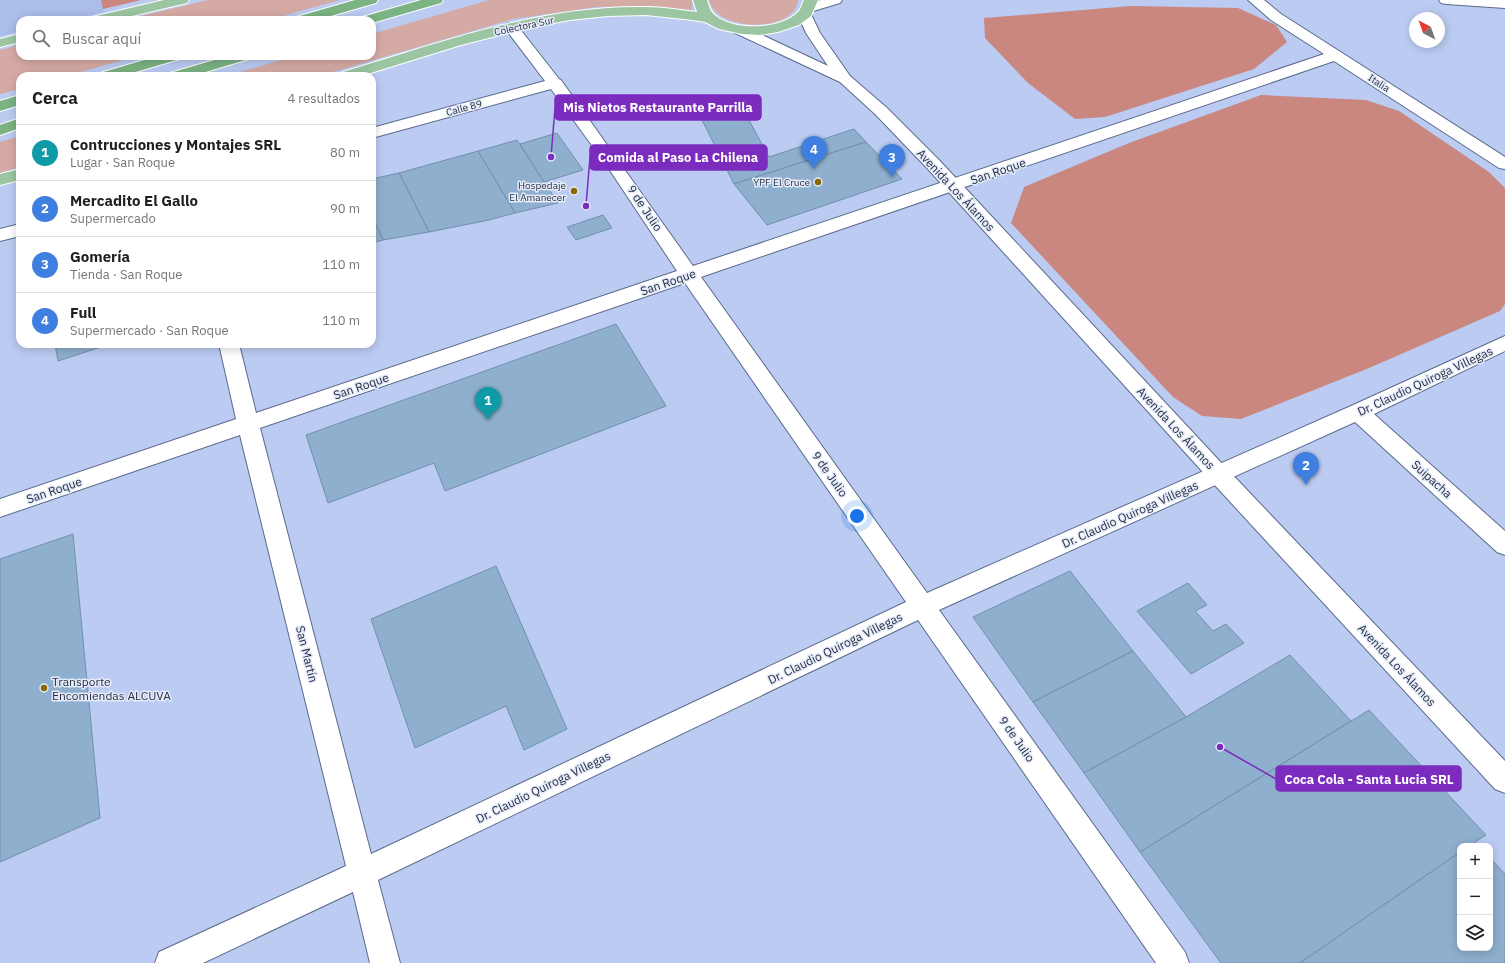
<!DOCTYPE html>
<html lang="es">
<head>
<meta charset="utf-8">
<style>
	:root { --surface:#fff; --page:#f6f6f6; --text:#202124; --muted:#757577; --line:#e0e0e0; --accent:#1a73e8 }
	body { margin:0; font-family:"IBM Plex Sans",sans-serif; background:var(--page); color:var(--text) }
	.controls { position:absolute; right:12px; bottom:12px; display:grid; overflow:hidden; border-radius:8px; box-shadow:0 2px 10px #0003 }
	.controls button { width:36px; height:36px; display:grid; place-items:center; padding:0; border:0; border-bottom:1px solid var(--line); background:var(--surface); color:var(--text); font:20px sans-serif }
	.compass { position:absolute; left:1409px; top:12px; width:36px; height:36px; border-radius:50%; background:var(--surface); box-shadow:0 2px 10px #0003; rotate:319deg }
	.you { position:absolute; left:857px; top:516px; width:14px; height:14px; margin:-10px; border:3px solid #fff; border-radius:50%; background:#1a73e8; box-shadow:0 0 0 6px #1a73e833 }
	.badge { display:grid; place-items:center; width:26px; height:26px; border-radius:50%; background:var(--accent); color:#fff; font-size:13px; font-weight:700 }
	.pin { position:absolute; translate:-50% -33px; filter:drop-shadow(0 1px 2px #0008) }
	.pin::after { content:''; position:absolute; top:21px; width:14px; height:12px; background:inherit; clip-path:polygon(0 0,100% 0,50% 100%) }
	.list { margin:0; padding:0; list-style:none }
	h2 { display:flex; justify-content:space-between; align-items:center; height:52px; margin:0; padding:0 16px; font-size:17px }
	h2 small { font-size:13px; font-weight:400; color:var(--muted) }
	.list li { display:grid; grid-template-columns:26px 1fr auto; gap:12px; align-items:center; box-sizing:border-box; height:56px; padding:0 16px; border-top:1px solid var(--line) }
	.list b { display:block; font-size:15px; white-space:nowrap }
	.list p { margin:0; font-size:13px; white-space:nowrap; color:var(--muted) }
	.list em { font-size:13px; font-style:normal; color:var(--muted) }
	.icon { flex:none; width:22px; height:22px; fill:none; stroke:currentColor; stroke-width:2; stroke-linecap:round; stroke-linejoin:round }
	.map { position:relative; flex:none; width:1505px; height:963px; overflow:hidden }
	.search { position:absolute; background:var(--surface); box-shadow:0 2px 10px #0003; left:16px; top:16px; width:360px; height:44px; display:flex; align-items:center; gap:10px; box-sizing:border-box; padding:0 14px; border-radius:12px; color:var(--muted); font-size:15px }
	.panel { position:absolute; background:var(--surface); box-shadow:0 2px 10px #0003; left:16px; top:72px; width:360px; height:276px; border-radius:12px }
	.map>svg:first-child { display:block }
	.built { fill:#abbde9 }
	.green { fill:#d6aaa4 }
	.forest { fill:#c9877f }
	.building { fill:#8eafcd; stroke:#7190ad }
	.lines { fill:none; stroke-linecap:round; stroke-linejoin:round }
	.minor-casing { stroke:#5b6a8c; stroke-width:2 }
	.secondary-casing { stroke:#5b6a8c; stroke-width:2 }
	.primary-casing { stroke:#fff; stroke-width:2 }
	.trunk-casing { stroke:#fff; stroke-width:2 }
	.minor { fill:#fff; fill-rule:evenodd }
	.secondary { fill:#fff; fill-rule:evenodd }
	.primary { fill:#9cc6a2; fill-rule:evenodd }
	.trunk { fill:#7bb383; fill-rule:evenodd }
	.poi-dot { fill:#886804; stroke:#e5ecfc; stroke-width:1.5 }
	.labels { text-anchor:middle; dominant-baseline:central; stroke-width:3; stroke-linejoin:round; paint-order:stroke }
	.far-street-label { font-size:10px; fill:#292f3e; stroke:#e5ecfc }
	.far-poi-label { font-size:10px; fill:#292f3e; stroke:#e5ecfc; text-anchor:end }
	.street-label { font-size:12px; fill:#292f3e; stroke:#e5ecfc }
	.poi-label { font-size:12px; fill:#292f3e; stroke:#e5ecfc; text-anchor:start }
	.leader { fill:none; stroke:#7b2cbf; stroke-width:1.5 }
	.callout-dot { fill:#7b2cbf; stroke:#e5ecfc; stroke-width:1.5 }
	.callout { fill:#7b2cbf; stroke:#7b2cbf; stroke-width:1.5 }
	.callout-label { font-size:13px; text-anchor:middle; font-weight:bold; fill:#fff }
</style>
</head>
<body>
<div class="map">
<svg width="1505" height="963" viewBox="0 0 1505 963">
	<rect width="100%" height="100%" fill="#bbcbf2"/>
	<polygon class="built" points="0,0 101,0 104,12 70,20 20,20 20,31 0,36"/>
	<g class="green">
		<polygon points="208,0 340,0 268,20 125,20"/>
		<polygon points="489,0 692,0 692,10 654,6 597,7 513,19 319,76 226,76 295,56 372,56 372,34"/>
		<path d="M709 0H798C795 33 717 33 709 0Z"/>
		<polygon points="20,45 20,56 138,56 66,76 20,76 20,89 0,94 0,50"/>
		<polygon points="20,136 20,167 0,173 0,142"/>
	</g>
	<g class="forest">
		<polygon points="101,0 141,0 103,9"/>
		<polygon points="1131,6 1238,8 1276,25 1287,42 1254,69 1105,117 1075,119 1028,83 985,38 984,18"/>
		<polygon points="1261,95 1366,100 1399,111 1489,172 1505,188 1505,304 1500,311 1369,368 1241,419 1202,416 1173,397 1011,223 1024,187 1129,143"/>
	</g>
	<g class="building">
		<polygon points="736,96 769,157 854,129 866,142 734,184 694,104"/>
		<polygon points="557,133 583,170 544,182 520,144"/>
		<polygon points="517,140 544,182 558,203 515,213 478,151"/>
		<polygon points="866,142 902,179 767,225 734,184"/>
		<polygon points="478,151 515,213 489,220 429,232 399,173"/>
		<polygon points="399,173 429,232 383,240 372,216 372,179"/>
		<polygon points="603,215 612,228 576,240 567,227"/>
		<polygon points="372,216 383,240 372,243"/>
		<polygon points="616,324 666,406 445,491 434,463 328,503 306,435"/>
		<polygon points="55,344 110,344 58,361"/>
		<polygon points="73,534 100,818 0,862 0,559"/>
		<polygon points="496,566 567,729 524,750 506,706 415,748 371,619"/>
		<polygon points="1070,571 1133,651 1033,702 973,617"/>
		<polygon points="1188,583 1207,605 1195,611 1213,631 1226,624 1244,643 1191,674 1137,611"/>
		<polygon points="1133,651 1186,717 1084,773 1033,702"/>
		<polygon points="1290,655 1351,721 1140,852 1084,773 1186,717"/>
		<polygon points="1369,710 1486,835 1469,846 1460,846 1460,852 1300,963 1221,963 1140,852"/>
		<polygon points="1460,852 1460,948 1490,948 1490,858 1505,874 1505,963 1300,963"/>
	</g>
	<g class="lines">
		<defs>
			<g id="minor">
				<path d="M1248 0H1264L1281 14 1505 157V169L1499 168 1334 61 701 277 927 593 1351 406 1505 336V351L1374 414 1505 531V555L1497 552 1355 422 939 610 1185 952 1189 963H1156L918 620 378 880 400 963H370L353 892 203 963H155L159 952 346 866 240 435 0 517V499L236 419 219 344H239L256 413 677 271 609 169 551 89 372 138V128L545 81 504 27 506 24 511 23 516 24 559 79 561 80 693 266 1324 54 1271 20ZM685 283 906 602 371 854 260 428Z"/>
				<polygon points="20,224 20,236 0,241 0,229"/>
			</g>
			<g id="secondary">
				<polygon points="821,0 842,0 840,3 810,12 820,33 850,76 887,108 939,160 1227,469 1505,761 1505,793 1495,789 1211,481 927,168 875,114 840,82 733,32 731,29 733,26 738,25 743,26 828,66 806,33 798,15 800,12 805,11 803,8 805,5"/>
				<polygon points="1439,0 1505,0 1505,8 1446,4 1441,3"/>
			</g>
			<g id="primary">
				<polygon points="164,0 189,0 187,3 115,20 90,20 92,17"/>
				<path d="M693 0H707C709 6 710 12 716 16 735 31 782 30 799 11 801 8 802 4 804 0H818L811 16 799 25 778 32 760 35 742 34 719 29 705 22 693 20 646 15 608 16 570 20 532 27 461 45 361 76H337L340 73C439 43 540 5 646 7 663 7 680 10 697 12Z"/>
				<polygon points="20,34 20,42 0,47 0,39"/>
				<polygon points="20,169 20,180 0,185 0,174"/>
			</g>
			<g id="trunk">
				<polygon points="355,0 378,0 376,3 317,20 294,20 296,17"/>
				<polygon points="421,0 443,0 441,3 372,23 372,20 360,20 362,17"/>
				<polygon points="158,56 183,56 180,59 122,76 97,76 100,73"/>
				<polygon points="228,56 252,56 249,59 192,76 167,76 170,73"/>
				<polygon points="20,95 20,105 0,111 0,101"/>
				<polygon points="20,118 20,128 0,135 0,125"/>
			</g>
		</defs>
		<use href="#minor" class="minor-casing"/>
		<use href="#secondary" class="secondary-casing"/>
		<use href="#primary" class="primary-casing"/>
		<use href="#trunk" class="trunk-casing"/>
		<use href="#minor" class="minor"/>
		<use href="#secondary" class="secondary"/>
		<use href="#primary" class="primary"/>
		<use href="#trunk" class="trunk"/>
	</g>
	<g class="poi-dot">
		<circle cx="818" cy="182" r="4"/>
		<circle cx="574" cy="191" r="4"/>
		<circle cx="44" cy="688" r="4"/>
	</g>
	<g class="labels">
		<g class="far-street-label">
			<text transform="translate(524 26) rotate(-12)">Colectora Sur</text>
			<text transform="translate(1379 83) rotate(33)">Italia</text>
			<text transform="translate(464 108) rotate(-15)">Calle 89</text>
		</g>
		<g class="far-poi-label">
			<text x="810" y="182">YPF El Cruce</text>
			<text x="566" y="185">Hospedaje<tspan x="566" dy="12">El Amanecer</tspan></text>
		</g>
		<g class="street-label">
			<text transform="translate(998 171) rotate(-19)">San Roque</text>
			<text transform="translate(956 190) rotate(47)">Avenida Los Álamos</text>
			<text transform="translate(645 208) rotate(56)">9 de Julio</text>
			<text transform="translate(668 282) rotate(-19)">San Roque</text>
			<text transform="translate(1425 381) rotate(-25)">Dr. Claudio Quiroga Villegas</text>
			<text transform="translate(361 386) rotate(-19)">San Roque</text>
			<text transform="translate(1176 428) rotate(47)">Avenida Los Álamos</text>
			<text transform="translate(830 474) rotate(55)">9 de Julio</text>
			<text transform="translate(1432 479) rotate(42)">Suipacha</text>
			<text transform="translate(54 490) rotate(-19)">San Roque</text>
			<text transform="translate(1130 514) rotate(-24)">Dr. Claudio Quiroga Villegas</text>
			<text transform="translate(835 648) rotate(-26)">Dr. Claudio Quiroga Villegas</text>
			<text transform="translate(307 654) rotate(76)">San Martín</text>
			<text transform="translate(1397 665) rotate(47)">Avenida Los Álamos</text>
			<text transform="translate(1017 739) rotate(55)">9 de Julio</text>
			<text transform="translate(543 787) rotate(-26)">Dr. Claudio Quiroga Villegas</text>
		</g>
		<g class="poi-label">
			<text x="52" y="681">Transporte<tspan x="52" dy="14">Encomiendas ALCUVA</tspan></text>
		</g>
	</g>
	<path class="leader" d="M551 157L555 108M586 206L590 157M1220 747L1276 779"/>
	<g class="callout-dot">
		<circle cx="551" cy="157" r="4"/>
		<circle cx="586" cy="206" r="4"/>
		<circle cx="1220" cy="747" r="4"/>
	</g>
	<g class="callout">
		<rect x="555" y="95" width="206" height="25" rx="4"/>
		<rect x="590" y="145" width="177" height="25" rx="4"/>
		<rect x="1276" y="766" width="185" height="25" rx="4"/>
	</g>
	<g class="callout-label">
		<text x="658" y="112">Mis Nietos Restaurante Parrilla</text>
		<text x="678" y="162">Comida al Paso La Chilena</text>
		<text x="1369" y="784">Coca Cola - Santa Lucia SRL</text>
	</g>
</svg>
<div class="controls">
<button>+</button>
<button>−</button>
<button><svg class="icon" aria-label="layers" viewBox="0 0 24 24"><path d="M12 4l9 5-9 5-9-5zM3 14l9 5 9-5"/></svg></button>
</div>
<svg class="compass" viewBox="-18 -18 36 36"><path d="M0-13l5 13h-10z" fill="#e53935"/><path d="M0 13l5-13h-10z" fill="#757577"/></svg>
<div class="you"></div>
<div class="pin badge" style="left:488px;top:420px;background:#0f9aa8">1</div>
<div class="pin badge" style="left:1306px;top:485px;background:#3f7fe0">2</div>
<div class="pin badge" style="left:892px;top:177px;background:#3f7fe0">3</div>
<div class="pin badge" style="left:814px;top:169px;background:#3f7fe0">4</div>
<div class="search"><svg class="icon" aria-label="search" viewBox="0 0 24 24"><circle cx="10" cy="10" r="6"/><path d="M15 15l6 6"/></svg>Buscar aquí</div>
<section class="panel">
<h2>Cerca<small>4 resultados</small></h2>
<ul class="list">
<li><span class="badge" style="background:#0f9aa8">1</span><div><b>Contrucciones y Montajes SRL</b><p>Lugar · San Roque</p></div><em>80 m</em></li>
<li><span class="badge" style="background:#3f7fe0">2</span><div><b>Mercadito El Gallo</b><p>Supermercado</p></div><em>90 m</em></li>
<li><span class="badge" style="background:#3f7fe0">3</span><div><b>Gomería</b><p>Tienda · San Roque</p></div><em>110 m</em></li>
<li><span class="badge" style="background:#3f7fe0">4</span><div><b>Full</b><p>Supermercado · San Roque</p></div><em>110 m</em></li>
</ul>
</section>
</div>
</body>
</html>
